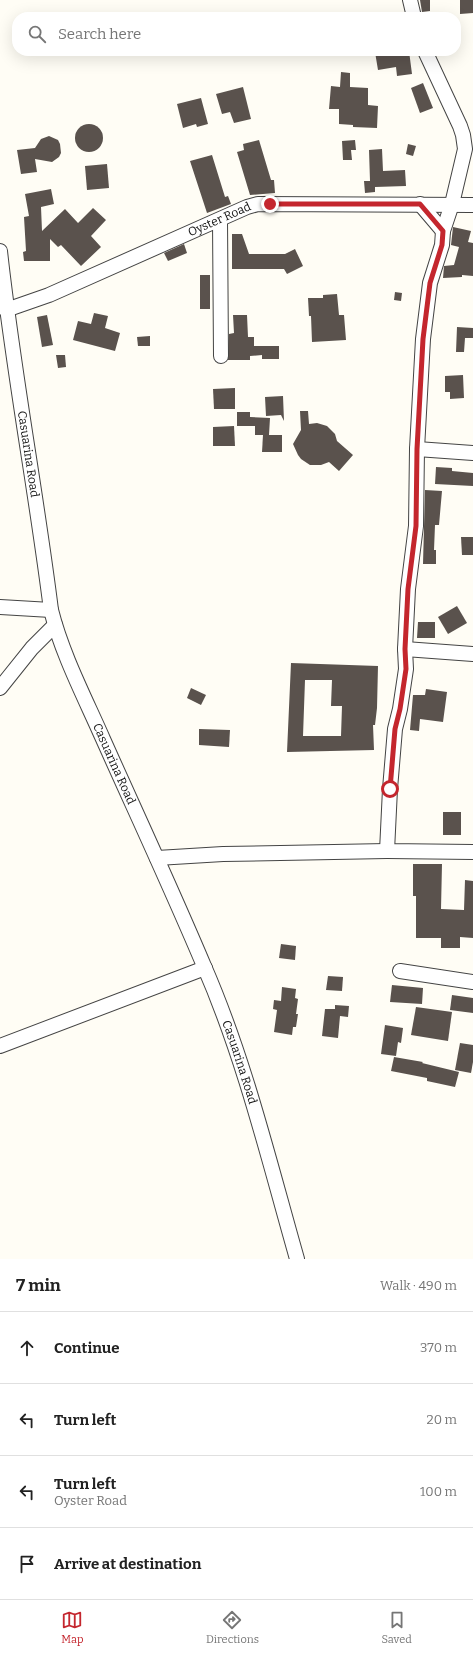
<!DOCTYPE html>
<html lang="en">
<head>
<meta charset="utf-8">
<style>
	:root { --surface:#fff; --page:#f6f6f6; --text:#222; --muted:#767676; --line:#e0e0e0; --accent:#c4262e }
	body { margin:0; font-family:Bitter,serif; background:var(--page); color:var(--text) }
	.stop { position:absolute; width:12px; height:12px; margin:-9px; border:3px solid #c4262e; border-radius:50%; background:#fff }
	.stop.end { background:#c4262e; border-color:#fff; box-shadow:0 1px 4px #0008 }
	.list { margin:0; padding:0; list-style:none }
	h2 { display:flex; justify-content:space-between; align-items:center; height:52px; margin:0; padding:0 16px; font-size:17px }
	h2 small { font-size:13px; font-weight:400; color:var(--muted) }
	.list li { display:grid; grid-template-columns:26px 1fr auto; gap:12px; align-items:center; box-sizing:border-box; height:72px; padding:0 16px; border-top:1px solid var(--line) }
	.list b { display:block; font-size:15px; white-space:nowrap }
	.list p { margin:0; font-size:13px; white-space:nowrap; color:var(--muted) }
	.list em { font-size:13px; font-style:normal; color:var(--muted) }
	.icon { flex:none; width:22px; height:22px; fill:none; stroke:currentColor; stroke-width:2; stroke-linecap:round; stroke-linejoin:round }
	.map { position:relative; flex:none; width:473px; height:1259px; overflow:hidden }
	.search { position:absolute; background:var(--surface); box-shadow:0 4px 16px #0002; left:12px; right:12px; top:12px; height:44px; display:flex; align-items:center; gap:10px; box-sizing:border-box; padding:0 14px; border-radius:16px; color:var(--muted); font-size:15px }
	.sheet { height:340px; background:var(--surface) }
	nav { display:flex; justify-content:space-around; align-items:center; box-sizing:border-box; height:56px; border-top:1px solid var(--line); background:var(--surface); font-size:11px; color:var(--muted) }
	nav a { display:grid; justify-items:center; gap:2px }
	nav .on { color:var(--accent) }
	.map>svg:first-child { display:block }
	.building { fill:#5a524d; fill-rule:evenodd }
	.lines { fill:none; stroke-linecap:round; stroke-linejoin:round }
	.minor-casing { stroke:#444; stroke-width:16 }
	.minor { stroke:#fff; stroke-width:14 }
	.route { stroke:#c4262e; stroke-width:5 }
	.labels { text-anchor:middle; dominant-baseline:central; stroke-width:4; stroke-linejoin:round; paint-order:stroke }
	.street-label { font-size:12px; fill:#111; stroke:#fff }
</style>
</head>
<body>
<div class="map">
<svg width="473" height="1259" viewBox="0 0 473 1259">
	<rect width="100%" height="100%" fill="#fffdf5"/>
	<g class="building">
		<polygon points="420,0 430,0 430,11 422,12"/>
		<polygon points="460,0 473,0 473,13 460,14"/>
		<polygon points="384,51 409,51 412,74 397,76 396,67 378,70 375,52"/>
		<polygon points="341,72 350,73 350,87 368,88 368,105 378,106 377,128 353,127 353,125 339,124 339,109 329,109 331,86 340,87"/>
		<polygon points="423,83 433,108 420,113 411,88"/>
		<polygon points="243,87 251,119 234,123 230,112 222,114 216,94"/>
		<polygon points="201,98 208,124 197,127 196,124 183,128 177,104"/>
		<circle cx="89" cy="138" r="14"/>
		<polygon points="49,136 58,140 60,144 61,153 59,157 52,162 35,159 37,172 21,174 17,150 35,148 41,139"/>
		<polygon points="259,140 271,180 274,180 275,193 250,195 237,152 244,150 243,144"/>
		<polygon points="355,140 356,150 351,150 352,160 343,160 342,141"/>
		<polygon points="408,144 416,146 413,156 406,154"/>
		<polygon points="382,149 383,171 405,170 406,186 375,187 375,192 365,193 364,181 370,181 369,150"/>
		<polygon points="212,155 225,197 228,196 231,204 207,213 190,161"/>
		<polygon points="107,164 109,188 87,190 85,166"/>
		<polygon points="51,189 54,204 41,207 42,231 65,209 78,223 93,208 106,220 91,236 101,247 81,266 61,245 58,247 50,239 50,261 24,261 23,252 26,251 24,217 29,216 25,194"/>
		<polygon points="453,227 471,231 468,242 473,243 473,276 462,275 462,277 443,278 444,266 454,265 459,247 451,245"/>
		<polygon points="232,234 242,234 249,254 285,254 295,249 303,266 287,274 284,269 232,269"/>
		<polygon points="184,244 187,253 168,261 164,253"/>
		<rect x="200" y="275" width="10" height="34"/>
		<polygon points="395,292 402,293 401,301 394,300"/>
		<polygon points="337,294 339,315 344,315 346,340 312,342 311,316 309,316 308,298 323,298 323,295"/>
		<polygon points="94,313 108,316 105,328 120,333 115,351 73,340 78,321 91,324"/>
		<polygon points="47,315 53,345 42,347 37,317"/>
		<polygon points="233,315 247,315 248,337 254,337 254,346 279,346 279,359 262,359 262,355 250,356 250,360 228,360 229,334 234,333"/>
		<polygon points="457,327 473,328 473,338 465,338 464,352 456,352"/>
		<polygon points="150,336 150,346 138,346 137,337"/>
		<polygon points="56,355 65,355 66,367 58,368"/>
		<polygon points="463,375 464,398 450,399 450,392 445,392 445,376"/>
		<polygon points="235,388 235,409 214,409 213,389"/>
		<polygon points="283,396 284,421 281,415 266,416 265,397"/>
		<polygon points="300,411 308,411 309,424 317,423 327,426 335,434 337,441 353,455 339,471 329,462 321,465 310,465 301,459 298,455 293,444 301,430"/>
		<polygon points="237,412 250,412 250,417 270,418 269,435 255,435 255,426 237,426"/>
		<polygon points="234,426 235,446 213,446 213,427"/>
		<polygon points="263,435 282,435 282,452 262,452"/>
		<polygon points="436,467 452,468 452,471 473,473 473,486 435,484"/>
		<polygon points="425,490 442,491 439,525 435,525 434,550 436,550 436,564 423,564"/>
		<polygon points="461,537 473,537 473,555 462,555"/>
		<polygon points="457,606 467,623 448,634 438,617"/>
		<polygon points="418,622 435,622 435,638 417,638"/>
		<path d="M291 663 378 666 377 708 375 725H373L374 750 287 752ZM305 680H332L331 706H342L341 736H303Z"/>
		<polygon points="191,688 206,695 201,705 187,698"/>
		<polygon points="426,689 447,692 443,722 420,719 419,731 410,730 413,695 425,695"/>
		<polygon points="199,729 230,730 229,747 199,745"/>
		<rect x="443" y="812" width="18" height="23"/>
		<polygon points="413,864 442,864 441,909 464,910 465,880 473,881 473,938 460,937 460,948 441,948 441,938 416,938 416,896 413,896"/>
		<polygon points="281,944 296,946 295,960 279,958"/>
		<polygon points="328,976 343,977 342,991 326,990"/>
		<polygon points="392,985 423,988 422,1004 390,1002"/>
		<polygon points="282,987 296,989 295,998 298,999 296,1014 298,1014 296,1027 293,1027 292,1035 274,1032 277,1010 273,1009 274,1000 281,1001"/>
		<polygon points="452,995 473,998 473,1013 450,1010"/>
		<polygon points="335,1005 349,1006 348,1017 340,1016 338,1038 322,1036 325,1009 335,1009"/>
		<polygon points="416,1007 452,1012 448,1041 411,1035"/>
		<polygon points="385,1025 403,1028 401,1043 398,1042 396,1056 381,1054"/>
		<polygon points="460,1043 473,1045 473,1062 471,1073 455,1070"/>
		<polygon points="394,1057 423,1062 422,1063 459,1072 455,1087 427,1081 427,1078 391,1071"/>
	</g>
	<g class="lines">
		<defs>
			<g id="minor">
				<polyline points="410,0 414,17"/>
				<polyline points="425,51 460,126 463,135 465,149 452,204 443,231 442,245 430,283 423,339 417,449 416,526 408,589 405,649 406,669 400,709 395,729 390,789 387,851 473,852"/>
				<polyline points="420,204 443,231"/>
				<polyline points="220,220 221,356"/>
				<path id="s1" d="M0 251C13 371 36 490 51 610 62 654 85 698 103 739 137 815 172 890 204 966 245 1060 269 1161 297 1259"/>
				<path id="s2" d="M6 310 49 295 247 207 258 204 473 205"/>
				<polyline points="417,449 473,453"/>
				<polyline points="0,607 51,610"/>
				<polyline points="405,649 473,654"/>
				<polyline points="0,688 32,648 55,625"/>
				<polyline points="157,858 223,854 387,851"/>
				<polyline points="400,971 473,982"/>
				<polyline points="0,1046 205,968"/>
			</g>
		</defs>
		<use href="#minor" class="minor-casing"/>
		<use href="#minor" class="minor"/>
	</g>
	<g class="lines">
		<polyline class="route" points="270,204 420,204 443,231 442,245 430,283 423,339 417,449 416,526 408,589 405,649 406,669 400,709 395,729 390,789"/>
	</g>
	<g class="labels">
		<g class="street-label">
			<text stroke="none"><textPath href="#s2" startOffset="232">Oyster Road</textPath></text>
			<text stroke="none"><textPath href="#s1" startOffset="205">Casuarina Road</textPath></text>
			<text stroke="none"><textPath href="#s1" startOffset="529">Casuarina Road</textPath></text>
			<text stroke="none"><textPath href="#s1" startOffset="853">Casuarina Road</textPath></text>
		</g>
	</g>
</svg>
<div class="stop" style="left:390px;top:789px"></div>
<div class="stop end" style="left:270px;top:204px"></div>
<div class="search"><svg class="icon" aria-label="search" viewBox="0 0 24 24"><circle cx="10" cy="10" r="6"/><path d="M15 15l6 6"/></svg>Search here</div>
</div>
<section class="sheet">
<h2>7 min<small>Walk · 490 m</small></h2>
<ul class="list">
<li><svg class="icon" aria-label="ahead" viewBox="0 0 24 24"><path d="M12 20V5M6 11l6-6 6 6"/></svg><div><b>Continue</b></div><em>370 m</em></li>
<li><svg class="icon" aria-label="left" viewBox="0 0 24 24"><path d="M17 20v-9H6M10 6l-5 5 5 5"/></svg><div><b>Turn left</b></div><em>20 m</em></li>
<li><svg class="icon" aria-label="left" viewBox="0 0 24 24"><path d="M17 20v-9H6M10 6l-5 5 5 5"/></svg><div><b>Turn left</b><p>Oyster Road</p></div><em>100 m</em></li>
<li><svg class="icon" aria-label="arrive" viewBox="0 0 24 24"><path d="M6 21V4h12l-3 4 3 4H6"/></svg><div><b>Arrive at destination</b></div></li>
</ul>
</section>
<nav>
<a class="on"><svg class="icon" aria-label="map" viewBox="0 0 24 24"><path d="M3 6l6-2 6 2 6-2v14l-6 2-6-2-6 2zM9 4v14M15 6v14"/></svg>Map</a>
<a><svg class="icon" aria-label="directions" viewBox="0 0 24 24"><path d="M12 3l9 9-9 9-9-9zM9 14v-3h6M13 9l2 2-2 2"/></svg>Directions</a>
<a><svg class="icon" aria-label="saved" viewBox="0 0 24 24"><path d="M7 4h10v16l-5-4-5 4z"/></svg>Saved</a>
</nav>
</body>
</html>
